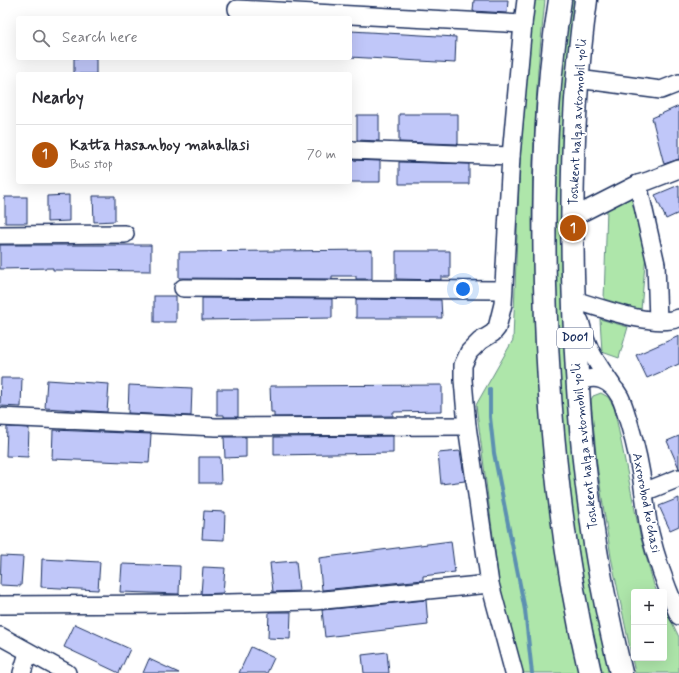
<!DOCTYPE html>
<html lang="en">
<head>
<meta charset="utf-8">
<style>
	:root { --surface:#fff; --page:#f2f2f3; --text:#2b2b33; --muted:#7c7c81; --line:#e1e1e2; --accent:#b45309 }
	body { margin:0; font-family:Mynerve,sans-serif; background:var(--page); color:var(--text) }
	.controls { position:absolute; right:12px; bottom:12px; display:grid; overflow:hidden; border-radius:4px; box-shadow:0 4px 16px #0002 }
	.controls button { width:36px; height:36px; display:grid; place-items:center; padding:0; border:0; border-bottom:1px solid var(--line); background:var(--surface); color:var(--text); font:20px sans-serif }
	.you { position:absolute; left:463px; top:289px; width:14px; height:14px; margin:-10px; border:3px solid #fff; border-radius:50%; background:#1a73e8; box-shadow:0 0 0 6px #1a73e833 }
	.badge { display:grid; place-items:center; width:26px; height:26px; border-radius:50%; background:var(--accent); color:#fff; font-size:13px; font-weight:700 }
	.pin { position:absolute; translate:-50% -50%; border:2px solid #fff; box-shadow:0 1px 4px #0006 }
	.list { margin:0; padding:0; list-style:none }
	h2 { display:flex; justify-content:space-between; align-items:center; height:52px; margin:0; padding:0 16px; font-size:17px }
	h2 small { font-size:13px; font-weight:400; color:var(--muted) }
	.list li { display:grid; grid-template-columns:26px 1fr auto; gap:12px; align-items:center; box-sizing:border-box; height:60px; padding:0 16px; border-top:1px solid var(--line) }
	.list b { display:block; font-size:15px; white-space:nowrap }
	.list p { margin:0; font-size:13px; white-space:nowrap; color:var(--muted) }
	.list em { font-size:13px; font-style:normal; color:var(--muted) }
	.icon { flex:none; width:22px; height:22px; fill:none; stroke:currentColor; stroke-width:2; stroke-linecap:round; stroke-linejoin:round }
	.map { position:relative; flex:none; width:679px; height:673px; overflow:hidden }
	.search { position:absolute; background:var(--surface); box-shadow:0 4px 16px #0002; left:16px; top:16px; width:336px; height:44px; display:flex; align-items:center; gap:10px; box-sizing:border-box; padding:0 14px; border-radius:4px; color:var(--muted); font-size:15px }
	.panel { position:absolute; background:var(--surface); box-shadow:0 4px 16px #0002; left:16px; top:72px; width:336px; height:112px; border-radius:4px }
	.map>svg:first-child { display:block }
	.green { fill:#aee6aa; stroke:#648a84 }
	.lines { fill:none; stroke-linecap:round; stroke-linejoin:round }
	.stream { stroke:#5c90b1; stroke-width:4 }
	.building { fill:#c0c7f9; stroke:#1b2f5e }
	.minor-casing { stroke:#1b2f5e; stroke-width:20 }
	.highway-casing { stroke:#1b2f5e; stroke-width:25 }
	.minor { stroke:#fff; stroke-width:17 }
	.highway { stroke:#fff; stroke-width:22 }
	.labels { text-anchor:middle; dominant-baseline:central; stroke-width:3.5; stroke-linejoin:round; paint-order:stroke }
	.shield { fill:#fff; stroke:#5f6d8e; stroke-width:1 }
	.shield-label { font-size:12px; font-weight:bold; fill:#1b2f5e }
	.street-label { font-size:13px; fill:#1b2f5e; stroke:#fff }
</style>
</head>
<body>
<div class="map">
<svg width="679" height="673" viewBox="0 0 679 673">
	<rect width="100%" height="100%" fill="#fff"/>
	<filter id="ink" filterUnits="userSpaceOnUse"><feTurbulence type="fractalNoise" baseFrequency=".025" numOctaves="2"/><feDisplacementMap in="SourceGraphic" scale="8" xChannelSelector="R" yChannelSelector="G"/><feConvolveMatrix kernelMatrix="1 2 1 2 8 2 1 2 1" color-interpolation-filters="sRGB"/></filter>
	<g filter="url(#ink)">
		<g class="green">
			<polygon points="533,0 545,0 538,69 533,160 532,220 535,341 544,461 553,522 581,673 522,673 517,650 500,590 476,405 513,340 520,158 526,76"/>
			<polygon points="568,0 577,0 562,205 564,337 568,403 611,673 602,673 587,604 566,471 555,338 554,205 557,107"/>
			<polygon points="633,196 646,253 641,310 604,299 607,208"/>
			<polygon points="600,319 628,327 619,358 602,352"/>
			<polygon points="601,393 608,397 614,407 640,535 654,585 657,592 634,592 634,658 664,658 664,606 679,637 679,673 635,673 611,557 597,465 591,400 593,396"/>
		</g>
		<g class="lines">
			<polyline class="stream" points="490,389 490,417 494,453 525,610 532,673"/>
		</g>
		<g class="building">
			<polygon points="474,0 508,0 507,13 473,11"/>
			<polygon points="351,31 456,37 455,63 350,57"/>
			<rect x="74" y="58" width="22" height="16"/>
			<polygon points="679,106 679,159 664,164 652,118"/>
			<polygon points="399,114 458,114 458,144 399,142"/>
			<polygon points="357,115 379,115 379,141 357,140"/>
			<polygon points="350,160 380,161 380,182 350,182"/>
			<polygon points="399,162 469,164 469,184 399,184"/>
			<polygon points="679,185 679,213 666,219 655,195"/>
			<polygon points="69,195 69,221 47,222 47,196"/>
			<polygon points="93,196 115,196 115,221 94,222"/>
			<rect x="5" y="197" width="22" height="26"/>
			<polygon points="0,245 151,245 151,271 53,270 53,268 0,269"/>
			<polygon points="372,250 372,279 356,279 356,276 332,276 332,279 179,278 179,252"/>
			<polygon points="396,251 450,251 450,277 441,277 441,280 396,279"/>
			<rect x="154" y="296" width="22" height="26"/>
			<polygon points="202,298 332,299 332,318 202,320"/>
			<polygon points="356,299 441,300 442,318 356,318"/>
			<polygon points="679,336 679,364 647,378 636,355"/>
			<polygon points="1,378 22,378 21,407 0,406"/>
			<polygon points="47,380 109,384 107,412 45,408"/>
			<polygon points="129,385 192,388 191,416 128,413"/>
			<polygon points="442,385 442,411 393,412 393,416 274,417 274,412 271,412 270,386"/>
			<polygon points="217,389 238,389 238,417 224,417 224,415 217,415"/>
			<polygon points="7,427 29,428 28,457 6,456"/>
			<polygon points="53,430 151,434 149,463 52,459"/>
			<polygon points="393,436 393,453 274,455 274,437"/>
			<polygon points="679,436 679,468 667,441"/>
			<polygon points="224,437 246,437 246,457 225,458"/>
			<polygon points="460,451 465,481 441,484 438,453"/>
			<polygon points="199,457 220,457 221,483 199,483"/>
			<polygon points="679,498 679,526 670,530 659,506"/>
			<polygon points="204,511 225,512 224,540 202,539"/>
			<polygon points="451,541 455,572 423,576 423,580 322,590 319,558"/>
			<polygon points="1,556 23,557 21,586 0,585"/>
			<polygon points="42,559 100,562 98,590 41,587"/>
			<polygon points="296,561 299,591 273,592 270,563"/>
			<polygon points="122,564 180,566 179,594 120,592"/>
			<polygon points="203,567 225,568 223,593 201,594"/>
			<polygon points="426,600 428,625 325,637 322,610"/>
			<polygon points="269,612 291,612 290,639 268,638"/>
			<polygon points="75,624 130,649 119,673 64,647"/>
			<polygon points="251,647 274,658 267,673 239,673"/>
			<polygon points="387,652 389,673 364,673 362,655"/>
			<polygon points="149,659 179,673 143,673"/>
		</g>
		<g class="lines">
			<defs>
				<g id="minor">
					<polyline points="237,9 523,24"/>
					<polyline points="578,79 661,90 679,83"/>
					<polyline points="350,150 511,156"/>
					<polyline points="638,184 656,264 658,320"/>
					<polyline points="573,217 638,184 648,181 679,169"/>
					<polyline points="0,235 125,234"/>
					<polyline points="183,288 503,290"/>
					<path d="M574 300C601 308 653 328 679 318"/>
					<path d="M580 321C587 349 596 362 612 385"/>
					<path d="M577 384C594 372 611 380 620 397 624 405 626 414 629 423 636 446 641 470 644 494 646 507 647 520 650 533 657 562 667 589 679 616"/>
					<polyline points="0,417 216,427 467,426"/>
					<polyline points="644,492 679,478"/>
					<polyline points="0,605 184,604 314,601 490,584"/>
					<polyline points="0,636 67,673"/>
					<polyline points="22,673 28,653"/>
					<polyline points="514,673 490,584 467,426 463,380 463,365 469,352 480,341 493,333 497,328 503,304 511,156 523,24 526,0"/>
				</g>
				<g id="highway">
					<path d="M560 0C545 94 543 190 545 285 548 416 560 545 590 673"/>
					<path d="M586 0C573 91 571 184 573 275 575 353 579 432 590 509 597 564 608 619 621 673"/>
				</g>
			</defs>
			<use href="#minor" class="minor-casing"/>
			<use href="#highway" class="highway-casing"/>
			<use href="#minor" class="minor"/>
			<use href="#highway" class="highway"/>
		</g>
	</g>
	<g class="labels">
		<rect class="shield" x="557" y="328" width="36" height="20" rx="3"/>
		<g class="shield-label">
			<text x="575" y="338">D001</text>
		</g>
		<g class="street-label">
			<text transform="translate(578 122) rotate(-87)">Toshkent halqa avtomobil yo'li</text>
			<text transform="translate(585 446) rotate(-96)">Toshkent halqa avtomobil yo'li</text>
			<text transform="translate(646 503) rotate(79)">Axrorobod ko'chasi</text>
		</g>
	</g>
</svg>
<div class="controls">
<button>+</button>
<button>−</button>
</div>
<div class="you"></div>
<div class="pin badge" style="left:573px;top:228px">1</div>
<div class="search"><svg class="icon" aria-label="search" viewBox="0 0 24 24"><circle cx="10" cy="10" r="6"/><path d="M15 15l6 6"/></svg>Search here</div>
<section class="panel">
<h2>Nearby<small></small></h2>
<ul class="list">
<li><span class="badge">1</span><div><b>Katta Hasanboy mahallasi</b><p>Bus stop</p></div><em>70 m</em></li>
</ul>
</section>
</div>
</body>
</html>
